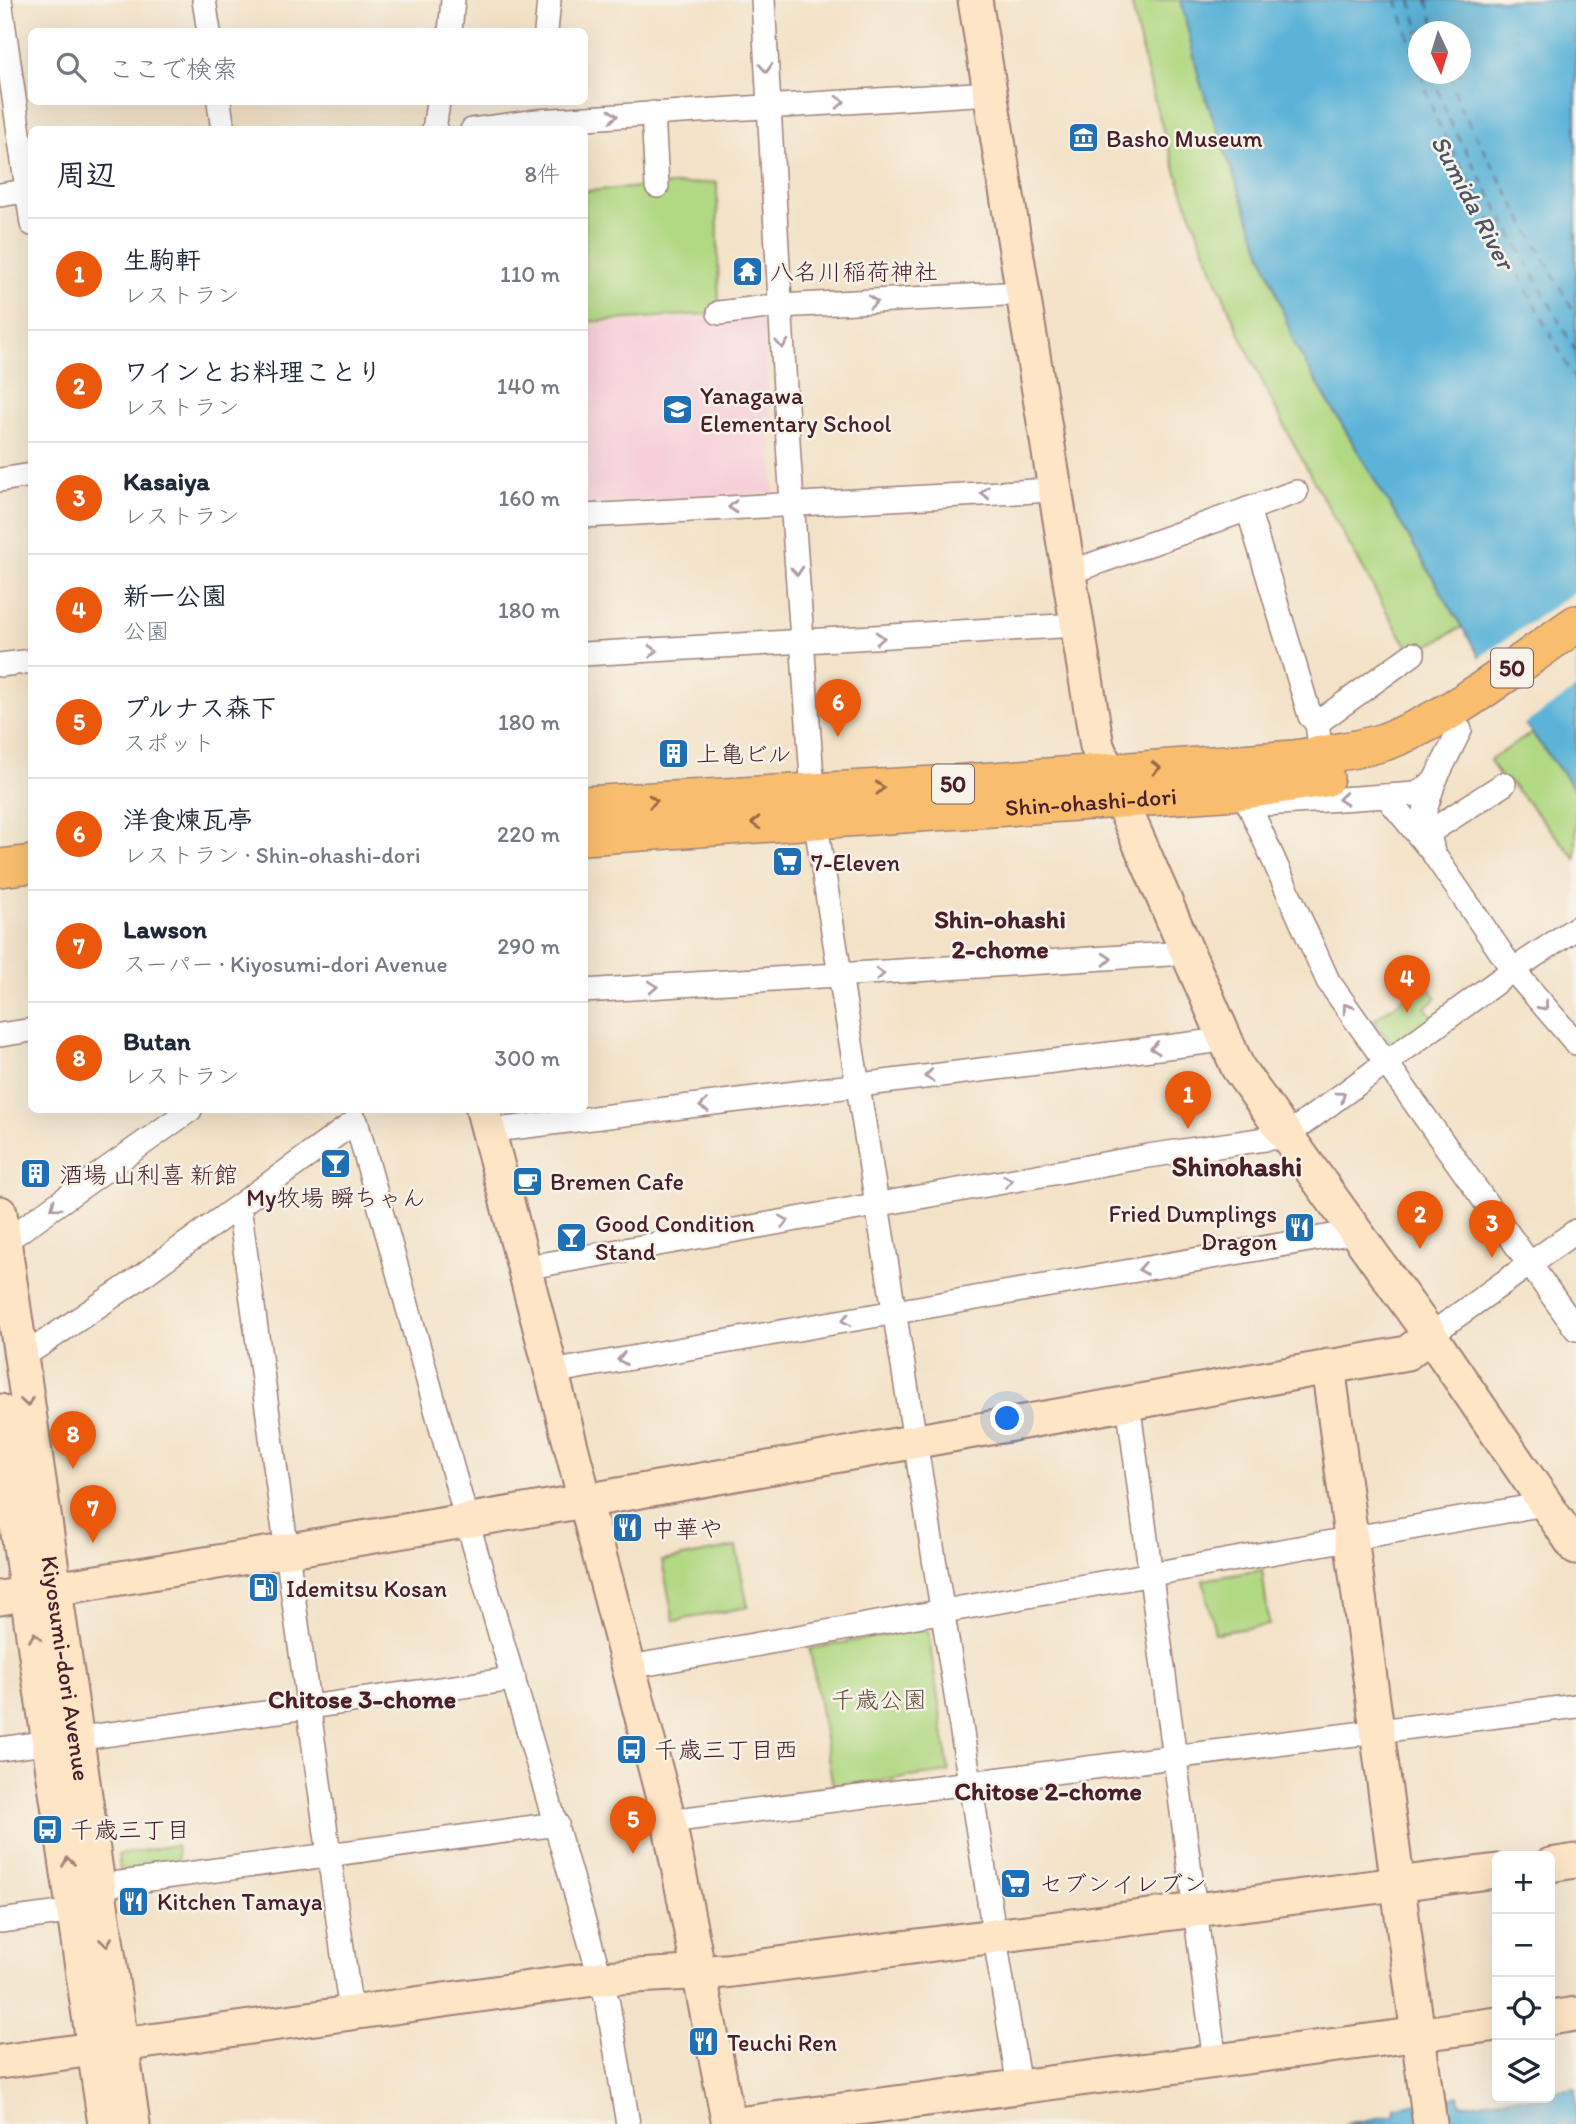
<!DOCTYPE html>
<html lang="ja">
<head>
<meta charset="utf-8">
<style>
	:root { --surface:#fff; --page:#f2f2f3; --text:#1f2937; --muted:#747a83; --line:#e0e1e3; --accent:#ea580c }
	body { margin:0; font-family:Itim,"Klee One",sans-serif; background:var(--page); color:var(--text) }
	.controls { position:absolute; right:21px; bottom:21px; display:grid; overflow:hidden; border-radius:10px; box-shadow:0 7px 28px #0002 }
	.controls button { width:63px; height:63px; display:grid; place-items:center; padding:0; border:0; border-bottom:2px solid var(--line); background:var(--surface); color:var(--text); font:35px sans-serif }
	.compass { position:absolute; left:1408px; top:21px; width:63px; height:63px; border-radius:50%; background:var(--surface); box-shadow:0 7px 28px #0002; rotate:176deg }
	.you { position:absolute; left:1008px; top:1419px; width:24px; height:24px; margin:-18px; border:5px solid #fff; border-radius:50%; background:#1a73e8; box-shadow:0 0 0 10px #1a73e833 }
	.badge { display:grid; place-items:center; width:46px; height:46px; border-radius:50%; background:var(--accent); color:#fff; font-size:23px; font-weight:700 }
	.pin { position:absolute; translate:-50% -58px; filter:drop-shadow(0 2px 4px #0008) }
	.pin::after { content:''; position:absolute; top:37px; width:24px; height:21px; background:inherit; clip-path:polygon(0 0,100% 0,50% 100%) }
	.list { margin:0; padding:0; list-style:none }
	h2 { display:flex; justify-content:space-between; align-items:center; height:91px; margin:0; padding:0 28px; font-size:30px }
	h2 small { font-size:23px; font-weight:400; color:var(--muted) }
	.list li { display:grid; grid-template-columns:46px 1fr auto; gap:21px; align-items:center; box-sizing:border-box; height:112px; padding:0 28px; border-top:2px solid var(--line) }
	.list b { display:block; font-size:26px; white-space:nowrap }
	.list p { margin:0; font-size:23px; white-space:nowrap; color:var(--muted) }
	.list em { font-size:23px; font-style:normal; color:var(--muted) }
	.icon { flex:none; width:38px; height:38px; fill:none; stroke:currentColor; stroke-width:2; stroke-linecap:round; stroke-linejoin:round }
	.map { position:relative; flex:none; width:1576px; height:2124px; overflow:hidden }
	.search { position:absolute; background:var(--surface); box-shadow:0 7px 28px #0002; left:28px; top:28px; width:560px; height:77px; display:flex; align-items:center; gap:18px; box-sizing:border-box; padding:0 24px; border-radius:10px; color:var(--muted); font-size:26px }
	.panel { position:absolute; background:var(--surface); box-shadow:0 7px 28px #0002; left:28px; top:126px; width:560px; height:987px; border-radius:10px }
	.map>svg:first-child { display:block }
	.built { fill:#f6cfd9 }
	.green { fill:#b1d882; stroke:#7e7c56; stroke-width:2 }
	.water { fill:#5bb3d8; stroke:#526982; stroke-width:2; fill-rule:evenodd }
	.pier { fill:#f3e2c7 }
	.lines { fill:none; stroke-linecap:round; stroke-linejoin:round }
	.ferry { stroke:#505368; stroke-width:2; stroke-dasharray:9 7; stroke-linecap:butt }
	.street-casing { stroke:#9e8079; stroke-width:26 }
	.secondary-casing { stroke:#9e8079; stroke-width:37 }
	.primary-casing { stroke:#9e8079; stroke-width:40 }
	.street { stroke:#fff; stroke-width:23 }
	.secondary { stroke:#fde5c5; stroke-width:33 }
	.primary { stroke:#f9be6d; stroke-width:37 }
	.oneway { stroke:#ae9aa0 }
	.oneway2 { stroke:#996749 }
	.oneway3 { stroke:#a48278 }
	.labels { text-anchor:middle; dominant-baseline:central; stroke-width:5; stroke-linejoin:round; paint-order:stroke }
	.shield { fill:#f7f3e8; stroke:#7e5f64; stroke-width:2 }
	.shield-label { font-size:23px; font-weight:bold; fill:#4a1f2b }
	.poi-label { font-size:24px; fill:#4a1f2b; stroke:#f7f3e8; text-anchor:start }
	.street-label { font-size:24px; fill:#4a1f2b; stroke:#f7f3e8 }
	.park-label { font-size:24px; fill:#644d41; stroke:#f7f3e8 }
	.water-label { font-size:26px; font-style:italic; fill:#505368; stroke:#f7f3e8 }
	.neighbourhood-label { font-size:26px; font-weight:bold; fill:#4a1f2b; stroke:#f7f3e8 }
	.quarter-label { font-size:28px; font-weight:bold; fill:#4a1f2b; stroke:#f7f3e8 }
</style>
</head>
<body>
<div class="map">
<svg width="1576" height="2124" viewBox="0 0 1576 2124">
	<rect width="100%" height="100%" fill="#f7f3e8"/>
	<filter id="ink" filterUnits="userSpaceOnUse"><feTurbulence type="fractalNoise" baseFrequency=".0143" numOctaves="2"/><feDisplacementMap in="SourceGraphic" scale="14" xChannelSelector="R" yChannelSelector="G"/><feConvolveMatrix kernelMatrix="1 2 1 2 8 2 1 2 1" color-interpolation-filters="sRGB"/></filter>
	<filter id="wash" filterUnits="userSpaceOnUse"><feTurbulence type="fractalNoise" baseFrequency=".00686" numOctaves="4" result="noise"/><feDisplacementMap in="SourceGraphic" scale="28" xChannelSelector="R" yChannelSelector="G"/><feGaussianBlur stdDeviation="1.57" result="paint"/><feColorMatrix in="noise" values="0 0 0 0 0 0 0 0 0 0 0 0 0 0 0 0 0 1.4 0 .05"/><feComposite in="paint" operator="in"/></filter>
	<g filter="url(#wash)">
		<rect width="100%" height="100%" fill="#f3e2c7"/>
		<polygon class="built" points="763,313 774,493 585,504 585,325"/>
		<g class="green">
			<path d="M1131 0H1181L1200 82 1296 347 1462 627 1413 654C1388 619 1371 581 1349 544 1251 375 1168 193 1131 0Z"/>
			<polygon points="717,182 719,313 585,322 585,191"/>
			<polygon points="1532,733 1576,791 1576,859 1509,781 1504,784 1490,760"/>
			<polygon points="1421,986 1426,993 1431,990 1437,998 1425,1007 1434,1019 1399,1044 1391,1044 1374,1020"/>
			<polygon points="736,1547 748,1607 674,1621 662,1561"/>
			<polygon points="1262,1570 1269,1625 1215,1633 1203,1580"/>
			<polygon points="918,1629 928,1631 949,1772 833,1787 810,1649"/>
			<polygon points="176,1845 179,1865 121,1875 118,1855"/>
		</g>
		<g class="water">
			<path d="M1181 0H1576V791L1500 691 1296 347 1200 82ZM1418 32H1460V74H1418Z"/>
			<polygon points="1576,2088 1576,2124 1344,2124 1394,2115 1395,2107 1459,2096 1461,2105 1508,2098 1550,2098 1550,2091"/>
		</g>
		<polygon class="pier" points="1576,591 1576,689 1522,726 1477,659"/>
		<g class="lines">
			<g class="ferry">
				<polyline points="1397,0 1418,67"/>
				<polyline points="1411,0 1420,32"/>
				<polyline points="1427,0 1437,32"/>
				<polyline points="1421,74 1436,119 1576,382"/>
				<polyline points="1433,74 1448,118 1576,352"/>
				<polyline points="1450,74 1459,105 1576,316"/>
			</g>
		</g>
	</g>
	<g filter="url(#ink)">
		<g class="lines">
			<defs>
				<g id="street">
					<polyline points="0,0 32,224"/>
					<polyline points="204,0 209,32"/>
					<polyline points="763,0 789,459 815,819 1019,2087"/>
					<polyline points="450,32 453,0"/>
					<polyline points="546,32 549,0"/>
					<polyline points="219,102 223,130"/>
					<polyline points="653,113 657,186"/>
					<polyline points="434,130 438,102"/>
					<polyline points="472,130 537,121 991,93"/>
					<polyline points="0,195 32,190"/>
					<polyline points="780,306 1023,293"/>
					<polyline points="719,313 767,307"/>
					<polyline points="0,480 32,475"/>
					<polyline points="1248,509 1310,716 1317,723 1321,755"/>
					<polyline points="584,516 1053,490"/>
					<polyline points="1068,573 1296,492"/>
					<polyline points="584,654 1077,625"/>
					<polyline points="0,665 32,661"/>
					<polyline points="1317,723 1413,654"/>
					<polyline points="1386,796 1416,794 1434,782"/>
					<polyline points="1245,799 1249,805 1386,796 1433,853 1513,970 1576,1043"/>
					<polyline points="1249,805 1328,981 1576,1329"/>
					<polyline points="1428,833 1504,784"/>
					<polyline points="1432,847 1424,814 1434,782 1460,730"/>
					<polyline points="584,991 1185,953"/>
					<polyline points="0,1035 32,1030"/>
					<polyline points="488,1131 1223,1040"/>
					<polyline points="239,1206 351,2013"/>
					<polyline points="4,1242 190,1110"/>
					<polyline points="524,1268 1148,1156 1286,1136 1513,970 1576,928"/>
					<polyline points="1430,1335 1576,1231"/>
					<polyline points="21,1358 132,1283 356,1121 467,1521 608,2004 628,2124"/>
					<polyline points="551,1372 1355,1232"/>
					<polyline points="1128,1402 1215,2062"/>
					<polyline points="630,1667 1545,1504"/>
					<polyline points="0,1749 514,1679"/>
					<polyline points="669,1821 1576,1706"/>
					<polyline points="98,1886 557,1824"/>
					<polyline points="0,1921 76,1911"/>
				</g>
				<g id="secondary">
					<polyline points="975,0 1097,746 1238,1068 1430,1335 1576,1548"/>
					<polyline points="483,1110 669,1821 729,2124"/>
					<path id="s1" d="M0 1213 133 2124"/>
					<polyline points="1328,1366 1430,2124"/>
					<polyline points="0,1411 105,2124"/>
					<polyline points="0,1598 585,1501 1407,1353 1430,1335"/>
					<polyline points="1550,1865 1576,1861"/>
					<polyline points="1550,2018 1576,2014"/>
					<polyline points="0,2062 601,1978 725,1971 1497,1871"/>
					<polyline points="737,2124 1497,2024"/>
				</g>
				<g id="primary">
					<path d="M584 805 952 784 1295 759C1325 754 1355 751 1384 742 1454 718 1515 665 1576 624"/>
					<path id="s2" d="M584 836 1238 791 1325 778"/>
					<polyline points="0,868 32,864"/>
				</g>
			</defs>
			<use href="#street" class="street-casing"/>
			<use href="#secondary" class="secondary-casing"/>
			<use href="#primary" class="primary-casing"/>
			<use href="#street" class="street"/>
			<use href="#secondary" class="secondary"/>
			<use href="#primary" class="primary"/>
		</g>
		<defs><path id="oneway-chevron" d="M-2-3.5L2.5 0L-2 3.5" fill="none" stroke-width="1.6" stroke-linecap="round" stroke-linejoin="round" transform="scale(1.75)"/></defs>
		<g class="oneway">
			<use href="#oneway-chevron" transform="translate(766 68) rotate(87)"/>
			<use href="#oneway-chevron" transform="translate(840 102) rotate(-4)"/>
			<use href="#oneway-chevron" transform="translate(613 116) rotate(-4)"/>
			<use href="#oneway-chevron" transform="translate(873 302) rotate(-3)"/>
			<use href="#oneway-chevron" transform="translate(782 344) rotate(87)"/>
			<use href="#oneway-chevron" transform="translate(985 493) rotate(177)"/>
			<use href="#oneway-chevron" transform="translate(733 507) rotate(177)"/>
			<use href="#oneway-chevron" transform="translate(797 571) rotate(86)"/>
			<use href="#oneway-chevron" transform="translate(880 638) rotate(-3)"/>
			<use href="#oneway-chevron" transform="translate(653 651) rotate(-3)"/>
			<use href="#oneway-chevron" transform="translate(1343 799) rotate(175)"/>
			<use href="#oneway-chevron" transform="translate(1107 959) rotate(-4)"/>
			<use href="#oneway-chevron" transform="translate(880 974) rotate(-3)"/>
			<use href="#oneway-chevron" transform="translate(653 987) rotate(-3)"/>
			<use href="#oneway-chevron" transform="translate(1544 1006) rotate(49)"/>
			<use href="#oneway-chevron" transform="translate(1347 1008) rotate(-125)"/>
			<use href="#oneway-chevron" transform="translate(1155 1048) rotate(173)"/>
			<use href="#oneway-chevron" transform="translate(929 1076) rotate(173)"/>
			<use href="#oneway-chevron" transform="translate(1341 1096) rotate(-36)"/>
			<use href="#oneway-chevron" transform="translate(704 1106) rotate(173)"/>
			<use href="#oneway-chevron" transform="translate(1008 1181) rotate(-10)"/>
			<use href="#oneway-chevron" transform="translate(55 1206) rotate(144)"/>
			<use href="#oneway-chevron" transform="translate(784 1221) rotate(-11)"/>
			<use href="#oneway-chevron" transform="translate(1143 1269) rotate(170)"/>
			<use href="#oneway-chevron" transform="translate(846 1320) rotate(170)"/>
			<use href="#oneway-chevron" transform="translate(622 1359) rotate(170)"/>
		</g>
		<g class="oneway2">
			<use href="#oneway-chevron" transform="translate(1156 768) rotate(-4)"/>
			<use href="#oneway-chevron" transform="translate(880 788) rotate(-3)"/>
			<use href="#oneway-chevron" transform="translate(653 801) rotate(-3)"/>
			<use href="#oneway-chevron" transform="translate(756 823) rotate(176)"/>
		</g>
		<g class="oneway3">
			<use href="#oneway-chevron" transform="translate(27 1402) rotate(82)"/>
			<use href="#oneway-chevron" transform="translate(35 1637) rotate(-99)"/>
			<use href="#oneway-chevron" transform="translate(68 1862) rotate(-99)"/>
			<use href="#oneway-chevron" transform="translate(106 1942) rotate(82)"/>
		</g>
	</g>
	<defs>
		<symbol id="museum-square" viewBox="-11 -11 22 22"><rect x="-9" y="-9" width="18" height="18" rx="4" fill="#1f6fb2" stroke="#f7f3e8"/><path d="M0-6L6-3V-2H-6V-3ZM-5-1h2V3h-2ZM-1-1h2V3h-2ZM3-1h2V3H3ZM-6 4H6V6H-6Z" fill="#fff"/></symbol>
		<symbol id="temple-square" viewBox="-11 -11 22 22"><rect x="-9" y="-9" width="18" height="18" rx="4" fill="#1f6fb2" stroke="#f7f3e8"/><path d="M0-6L5-2H3V0L6.5 2.5H4V6H1.5V3h-3V6H-4V2.5H-6.5L-3 0V-2H-5Z" fill="#fff"/></symbol>
		<symbol id="school-square" viewBox="-11 -11 22 22"><rect x="-9" y="-9" width="18" height="18" rx="4" fill="#1f6fb2" stroke="#f7f3e8"/><path d="M0-5L7-2L0 1L-7-2ZM-4 1L0 2.5L4 1V4Q0 6-4 4Z" fill="#fff"/></symbol>
		<symbol id="building-square" viewBox="-11 -11 22 22"><rect x="-9" y="-9" width="18" height="18" rx="4" fill="#1f6fb2" stroke="#f7f3e8"/><path d="M-4-6H4V6H1V3H-1V6H-4ZM-2.5-4.3h1.7v1.8h-1.7ZM.8-4.3h1.7v1.8H.8ZM-2.5-1h1.7V.8h-1.7ZM.8-1h1.7V.8H.8Z" fill="#fff"/></symbol>
		<symbol id="supermarket-square" viewBox="-11 -11 22 22"><rect x="-9" y="-9" width="18" height="18" rx="4" fill="#1f6fb2" stroke="#f7f3e8"/><path d="M-6-5.5h2.5l.6 2H6L4.5 2H-2.5L-4.4-4H-6ZM-1.5 3.2a1.3 1.3 0 1 0 .1 0ZM3 3.2a1.3 1.3 0 1 0 .1 0Z" fill="#fff"/></symbol>
		<symbol id="bar-square" viewBox="-11 -11 22 22"><rect x="-9" y="-9" width="18" height="18" rx="4" fill="#1f6fb2" stroke="#f7f3e8"/><path d="M-6-5H6L.8 .8V4.5H3.5V6h-7V4.5H-.8V.8Z" fill="#fff"/></symbol>
		<symbol id="cafe-square" viewBox="-11 -11 22 22"><rect x="-9" y="-9" width="18" height="18" rx="4" fill="#1f6fb2" stroke="#f7f3e8"/><path d="M-5.5-4.5H6V0H3Q3 3.5 0 3.5H-2.5Q-5.5 3.5-5.5 0ZM3-3.2v2h1.7v-2ZM-6 4.5H4V6H-6Z" fill="#fff"/></symbol>
		<symbol id="restaurant-square" viewBox="-11 -11 22 22"><rect x="-9" y="-9" width="18" height="18" rx="4" fill="#1f6fb2" stroke="#f7f3e8"/><path d="M-5-6h1v4h1v-4h1v4h1v-4h1v5L-1.5 .5V6h-2V.5L-5-1ZM5-6V6H3V1.5H1.5Q1.5-4 5-6Z" fill="#fff"/></symbol>
		<symbol id="fuel-square" viewBox="-11 -11 22 22"><rect x="-9" y="-9" width="18" height="18" rx="4" fill="#1f6fb2" stroke="#f7f3e8"/><path d="M-5.5-6h7V0h2V4h1.3V-2.5L3-4.5l.8-.8L6-3V5H2.5V1h-1V6h-7ZM-4.2-4.7v3.2H.2V-4.7Z" fill="#fff"/></symbol>
		<symbol id="bus-square" viewBox="-11 -11 22 22"><rect x="-9" y="-9" width="18" height="18" rx="4" fill="#1f6fb2" stroke="#f7f3e8"/><path d="M-5-6H5V4H4V6H2V4H-2V6H-4V4H-5ZM-3.5-4V0h7V-4ZM-3.5 1.2v1.5H-2V1.2ZM2 1.2v1.5H3.5V1.2Z" fill="#fff"/></symbol>
	</defs>
	<g fill-rule="evenodd">
		<use href="#museum-square" x="1066" y="120" width="35" height="35"/>
		<use href="#temple-square" x="730" y="254" width="35" height="35"/>
		<use href="#school-square" x="660" y="392" width="35" height="35"/>
		<use href="#building-square" x="656" y="736" width="35" height="35"/>
		<use href="#supermarket-square" x="770" y="844" width="35" height="35"/>
		<use href="#bar-square" x="318" y="1146" width="35" height="35"/>
		<use href="#building-square" x="18" y="1156" width="35" height="35"/>
		<use href="#cafe-square" x="510" y="1164" width="35" height="35"/>
		<use href="#restaurant-square" x="1282" y="1210" width="35" height="35"/>
		<use href="#bar-square" x="554" y="1220" width="35" height="35"/>
		<use href="#restaurant-square" x="610" y="1510" width="35" height="35"/>
		<use href="#fuel-square" x="246" y="1570" width="35" height="35"/>
		<use href="#bus-square" x="614" y="1732" width="35" height="35"/>
		<use href="#bus-square" x="30" y="1812" width="35" height="35"/>
		<use href="#supermarket-square" x="998" y="1866" width="35" height="35"/>
		<use href="#restaurant-square" x="116" y="1884" width="35" height="35"/>
		<use href="#restaurant-square" x="686" y="2024" width="35" height="35"/>
	</g>
	<g class="labels">
		<g class="shield">
			<rect x="1491" y="648.5" width="42" height="39" rx="5"/>
			<rect x="932" y="764.5" width="42" height="39" rx="5"/>
		</g>
		<g class="shield-label">
			<text x="1512" y="668">50</text>
			<text x="953" y="784">50</text>
		</g>
		<g class="poi-label">
			<text x="1106" y="138">Basho Museum</text>
			<text x="770" y="271">八名川稲荷神社</text>
			<text x="700" y="395">Yanagawa<tspan x="700" dy="28">Elementary School</tspan></text>
			<text x="696" y="753">上亀ビル</text>
			<text x="811" y="862">7-Eleven</text>
			<text x="59" y="1174">酒場 山利喜 新館</text>
			<text x="550" y="1181">Bremen Cafe</text>
			<text x="336" y="1197" text-anchor="middle">My牧場 瞬ちゃん</text>
			<text x="1277" y="1213" text-anchor="end">Fried Dumplings<tspan x="1277" dy="28">Dragon</tspan></text>
			<text x="595" y="1223">Good Condition<tspan x="595" dy="28">Stand</tspan></text>
			<text x="651" y="1528">中華や</text>
			<text x="286" y="1588">Idemitsu Kosan</text>
			<text x="654" y="1749">千歳三丁目西</text>
			<text x="70" y="1829">千歳三丁目</text>
			<text x="1039" y="1883">セブンイレブン</text>
			<text x="157" y="1901">Kitchen Tamaya</text>
			<text x="727" y="2042">Teuchi Ren</text>
		</g>
		<g class="street-label">
			<text stroke="none"><textPath href="#s2" startOffset="508">Shin-ohashi-dori</textPath></text>
			<text stroke="none"><textPath href="#s1" startOffset="460">Kiyosumi-dori Avenue</textPath></text>
		</g>
		<g class="park-label">
			<text x="879" y="1699">千歳公園</text>
		</g>
		<g class="water-label">
			<text transform="translate(1473 202) rotate(62)">Sumida River</text>
		</g>
		<g class="neighbourhood-label">
			<text x="1000" y="919">Shin-ohashi<tspan x="1000" dy="30">2-chome</tspan></text>
			<text x="362" y="1699">Chitose 3-chome</text>
			<text x="1048" y="1791">Chitose 2-chome</text>
		</g>
		<g class="quarter-label">
			<text x="1237" y="1166">Shinohashi</text>
		</g>
	</g>
</svg>
<div class="controls">
<button>+</button>
<button>−</button>
<button><svg class="icon" aria-label="locate" viewBox="0 0 24 24"><circle cx="12" cy="12" r="6"/><path d="M12 2v4M12 18v4M2 12h4M18 12h4"/></svg></button>
<button><svg class="icon" aria-label="layers" viewBox="0 0 24 24"><path d="M12 4l9 5-9 5-9-5zM3 14l9 5 9-5"/></svg></button>
</div>
<svg class="compass" viewBox="-18 -18 36 36"><path d="M0-13l5 13h-10z" fill="#e53935"/><path d="M0 13l5-13h-10z" fill="#747a83"/></svg>
<div class="you"></div>
<div class="pin badge" style="left:1188px;top:1129px">1</div>
<div class="pin badge" style="left:1420px;top:1249px">2</div>
<div class="pin badge" style="left:1492px;top:1258px">3</div>
<div class="pin badge" style="left:1407px;top:1013px">4</div>
<div class="pin badge" style="left:633px;top:1854px">5</div>
<div class="pin badge" style="left:838px;top:737px">6</div>
<div class="pin badge" style="left:93px;top:1543px">7</div>
<div class="pin badge" style="left:73px;top:1469px">8</div>
<div class="search"><svg class="icon" aria-label="search" viewBox="0 0 24 24"><circle cx="10" cy="10" r="6"/><path d="M15 15l6 6"/></svg>ここで検索</div>
<section class="panel">
<h2>周辺<small>8件</small></h2>
<ul class="list">
<li><span class="badge">1</span><div><b>生駒軒</b><p>レストラン</p></div><em>110 m</em></li>
<li><span class="badge">2</span><div><b>ワインとお料理ことり</b><p>レストラン</p></div><em>140 m</em></li>
<li><span class="badge">3</span><div><b>Kasaiya</b><p>レストラン</p></div><em>160 m</em></li>
<li><span class="badge">4</span><div><b>新一公園</b><p>公園</p></div><em>180 m</em></li>
<li><span class="badge">5</span><div><b>プルナス森下</b><p>スポット</p></div><em>180 m</em></li>
<li><span class="badge">6</span><div><b>洋食煉瓦亭</b><p>レストラン · Shin-ohashi-dori</p></div><em>220 m</em></li>
<li><span class="badge">7</span><div><b>Lawson</b><p>スーパー · Kiyosumi-dori Avenue</p></div><em>290 m</em></li>
<li><span class="badge">8</span><div><b>Butan</b><p>レストラン</p></div><em>300 m</em></li>
</ul>
</section>
</div>
</body>
</html>
